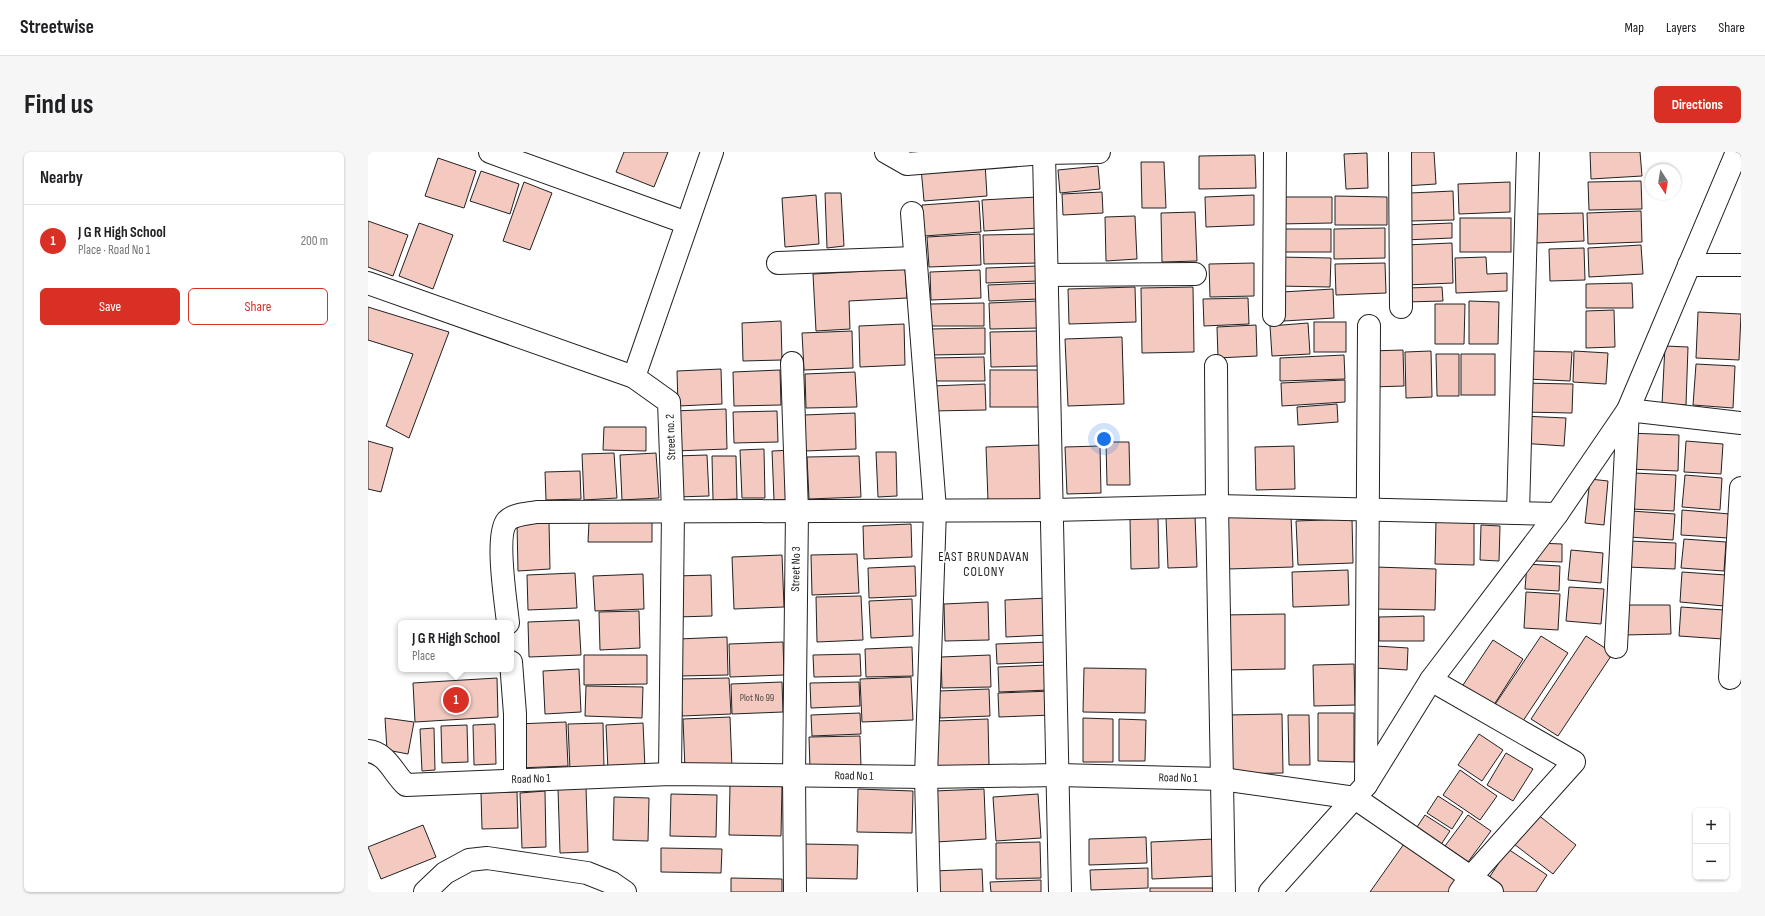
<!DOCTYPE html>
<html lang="en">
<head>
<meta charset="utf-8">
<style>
	:root { --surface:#fff; --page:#f6f6f6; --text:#202124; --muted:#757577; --line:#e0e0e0; --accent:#d93025 }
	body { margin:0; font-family:"Sofia Sans Condensed",sans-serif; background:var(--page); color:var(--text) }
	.controls { position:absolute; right:12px; bottom:12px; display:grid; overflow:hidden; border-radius:6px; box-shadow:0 1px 3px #0004 }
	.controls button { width:36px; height:36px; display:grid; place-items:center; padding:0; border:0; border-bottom:1px solid var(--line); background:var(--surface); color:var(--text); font:20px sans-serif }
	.compass { position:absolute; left:1277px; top:12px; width:36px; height:36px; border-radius:50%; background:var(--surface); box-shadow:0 1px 3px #0004; rotate:168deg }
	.you { position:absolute; left:736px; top:287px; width:14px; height:14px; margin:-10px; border:3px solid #fff; border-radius:50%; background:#1a73e8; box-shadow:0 0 0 6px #1a73e833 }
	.badge { display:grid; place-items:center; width:26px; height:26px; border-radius:50%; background:var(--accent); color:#fff; font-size:13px; font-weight:700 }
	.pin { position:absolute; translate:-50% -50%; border:2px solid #fff; box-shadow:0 1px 4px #0006 }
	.popup { position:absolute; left:30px; top:468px; width:116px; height:52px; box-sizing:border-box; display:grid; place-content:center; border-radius:6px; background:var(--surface); filter:drop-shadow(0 1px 3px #0005); font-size:13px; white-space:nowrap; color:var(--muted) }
	.popup b { font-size:15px; color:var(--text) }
	.popup::after { content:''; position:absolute; left:50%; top:100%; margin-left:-8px; border:8px solid transparent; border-top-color:var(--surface) }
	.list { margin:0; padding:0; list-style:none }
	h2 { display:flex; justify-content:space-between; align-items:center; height:52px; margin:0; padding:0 16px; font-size:17px }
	h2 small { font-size:13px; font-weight:400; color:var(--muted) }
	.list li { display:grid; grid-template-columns:26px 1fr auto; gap:12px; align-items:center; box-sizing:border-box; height:72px; padding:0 16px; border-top:1px solid var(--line) }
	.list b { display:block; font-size:15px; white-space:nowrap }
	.list p { margin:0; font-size:13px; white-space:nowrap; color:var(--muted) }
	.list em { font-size:13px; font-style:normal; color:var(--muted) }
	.actions { display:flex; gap:8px; padding:12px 16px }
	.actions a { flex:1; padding:9px 0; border:1px solid var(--accent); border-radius:6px; text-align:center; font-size:14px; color:var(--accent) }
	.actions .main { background:var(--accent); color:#fff }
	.map { position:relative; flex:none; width:1373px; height:740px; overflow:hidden; border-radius:6px }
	header { display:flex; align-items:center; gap:24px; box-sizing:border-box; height:56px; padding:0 20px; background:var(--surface); border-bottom:1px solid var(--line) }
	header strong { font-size:19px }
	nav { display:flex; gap:22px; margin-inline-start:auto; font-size:14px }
	.intro { display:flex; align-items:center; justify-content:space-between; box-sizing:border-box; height:96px; padding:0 24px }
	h1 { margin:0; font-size:28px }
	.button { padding:10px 18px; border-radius:6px; background:var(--accent); color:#fff; font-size:14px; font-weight:700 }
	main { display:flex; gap:24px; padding:0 24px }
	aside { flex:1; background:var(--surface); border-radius:6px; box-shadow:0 1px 3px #0004 }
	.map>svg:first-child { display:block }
	.building { fill:#f3c9c0; stroke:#222 }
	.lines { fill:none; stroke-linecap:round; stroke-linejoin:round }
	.minor-casing { stroke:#222; stroke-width:24 }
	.minor { stroke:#fff; stroke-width:22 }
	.labels { text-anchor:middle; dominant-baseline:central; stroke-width:3; stroke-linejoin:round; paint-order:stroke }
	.number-label { font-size:10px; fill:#564c4a }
	.street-label { font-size:12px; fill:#222; stroke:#fff }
	.neighbourhood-label { font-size:13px; letter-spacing:1px; fill:#222; stroke:#fff }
</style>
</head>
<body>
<header>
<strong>Streetwise</strong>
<nav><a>Map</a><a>Layers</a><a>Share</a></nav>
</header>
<div class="intro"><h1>Find us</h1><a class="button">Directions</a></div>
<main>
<aside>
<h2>Nearby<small></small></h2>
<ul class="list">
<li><span class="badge">1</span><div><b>J G R High School</b><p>Place · Road No 1</p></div><em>200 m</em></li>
</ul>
<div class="actions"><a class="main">Save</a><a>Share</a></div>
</aside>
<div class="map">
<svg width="1373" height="740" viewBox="0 0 1373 740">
	<rect width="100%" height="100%" fill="#fff"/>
	<g class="building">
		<polygon points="256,0 300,0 286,35 248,20"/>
		<polygon points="1034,0 1066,0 1068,32 1036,34"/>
		<polygon points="1222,0 1272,0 1274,24 1223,27"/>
		<polygon points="999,1 1000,36 978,37 976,2"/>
		<polygon points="887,3 888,36 831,37 831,4"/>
		<polygon points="70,6 108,19 96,56 57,44"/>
		<polygon points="773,10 796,10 798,56 774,56"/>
		<polygon points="617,11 619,44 556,49 553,16"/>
		<polygon points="730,14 732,37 692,41 690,18"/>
		<polygon points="113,19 151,32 142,62 102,49"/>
		<polygon points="1273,29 1274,57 1221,58 1220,30"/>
		<polygon points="156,30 184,41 162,98 135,89"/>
		<polygon points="1142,30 1142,60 1091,62 1090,32"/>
		<polygon points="1085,39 1086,68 1043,69 1042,41"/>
		<polygon points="734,40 735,61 695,63 694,42"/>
		<polygon points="457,41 473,41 476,94 459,96"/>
		<polygon points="448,43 451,92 417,95 414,46"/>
		<polygon points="886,43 886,73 838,75 837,45"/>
		<polygon points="967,44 1019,45 1019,73 967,73"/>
		<polygon points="669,45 671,76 616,79 614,48"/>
		<polygon points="910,45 964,45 964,71 910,72"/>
		<polygon points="611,49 613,80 556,84 554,53"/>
		<polygon points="1273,59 1274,90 1220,92 1219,61"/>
		<polygon points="827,60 829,109 794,110 793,61"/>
		<polygon points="1215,61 1216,89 1168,91 1168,62"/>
		<polygon points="767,64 769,107 738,109 737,65"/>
		<rect x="1092" y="66" width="51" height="34"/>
		<polygon points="0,69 40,83 25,124 0,115"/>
		<polygon points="51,71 85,83 65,137 31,124"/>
		<polygon points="1084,71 1084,86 1036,88 1036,73"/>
		<polygon points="1017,76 1017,106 966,107 966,77"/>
		<rect x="910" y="77" width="53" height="23"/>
		<polygon points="612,82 613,113 561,115 559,85"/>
		<polygon points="670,82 671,111 616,112 615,83"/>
		<polygon points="1084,91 1085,131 1038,133 1037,93"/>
		<polygon points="1273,93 1275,122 1221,125 1220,96"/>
		<polygon points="1216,96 1217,128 1182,129 1181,97"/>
		<polygon points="910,105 963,106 962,135 910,134"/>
		<polygon points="1118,105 1119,122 1139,121 1139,139 1088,141 1087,106"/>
		<polygon points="886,111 886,144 842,145 841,112"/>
		<polygon points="1017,111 1018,141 968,143 967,112"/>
		<polygon points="670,114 670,129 618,131 618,116"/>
		<polygon points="537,117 539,146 481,149 482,177 448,179 445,122"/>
		<polygon points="612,118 613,146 563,148 562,120"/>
		<polygon points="670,131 671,147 621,149 620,133"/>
		<polygon points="1264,131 1265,156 1218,156 1218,132"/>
		<polygon points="767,135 768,170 701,172 700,137"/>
		<polygon points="825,135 826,200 774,201 773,136"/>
		<polygon points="1074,135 1075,149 1038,150 1038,136"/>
		<polygon points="965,137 966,166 916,169 914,140"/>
		<polygon points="880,146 881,172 836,174 835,147"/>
		<polygon points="671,149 672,176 622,177 621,151"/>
		<polygon points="1101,149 1131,150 1130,192 1101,192"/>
		<polygon points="616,151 616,174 562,174 562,152"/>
		<polygon points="1067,152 1097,152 1096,192 1067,192"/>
		<polygon points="0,155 81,180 41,286 18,274 45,202 0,188"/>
		<polygon points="1246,158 1247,195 1218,196 1218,159"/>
		<polygon points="1330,160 1373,162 1371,208 1328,206"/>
		<polygon points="413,169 414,208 375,209 374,171"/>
		<rect x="946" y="170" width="32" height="30"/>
		<polygon points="940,171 942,202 904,204 902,174"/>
		<polygon points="536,172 537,213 492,215 491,174"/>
		<polygon points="888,173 889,204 850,206 849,175"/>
		<polygon points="617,176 617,202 562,203 562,177"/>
		<polygon points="484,179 485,216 436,218 434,181"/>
		<polygon points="671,179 672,214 623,215 622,180"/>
		<polygon points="754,185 756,252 700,254 697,187"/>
		<polygon points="1297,194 1320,195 1318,253 1294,252"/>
		<polygon points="1035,198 1036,234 1003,235 1002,199"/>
		<polygon points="1063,199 1064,245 1038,246 1037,200"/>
		<polygon points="1160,199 1204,200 1202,229 1159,227"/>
		<polygon points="1206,199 1240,201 1238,232 1205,230"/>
		<polygon points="1068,202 1091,202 1091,244 1069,244"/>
		<rect x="1093" y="202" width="34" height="41"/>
		<polygon points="976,203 977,227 912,229 912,206"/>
		<polygon points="616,205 617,229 563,229 563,206"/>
		<polygon points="1328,212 1367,214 1365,256 1325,253"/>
		<polygon points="353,217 354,252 310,254 309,219"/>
		<polygon points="412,218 413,253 366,254 365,220"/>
		<rect x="622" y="218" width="52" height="37"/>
		<polygon points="487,220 489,255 438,256 437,222"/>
		<polygon points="977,228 977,250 914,254 913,231"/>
		<polygon points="1154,231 1205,232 1204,261 1153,260"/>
		<polygon points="617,232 618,258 563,259 563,234"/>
		<polygon points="969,252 970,270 930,273 929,255"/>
		<polygon points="358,257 359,297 307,299 305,259"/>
		<polygon points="409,259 410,290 366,291 365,260"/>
		<polygon points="487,261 488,297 437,299 436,263"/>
		<polygon points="1154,264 1198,266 1196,294 1152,291"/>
		<polygon points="236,275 278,275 278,299 235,298"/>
		<polygon points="1261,281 1311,283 1310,319 1260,317"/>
		<polygon points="0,289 25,296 13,340 0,337"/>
		<polygon points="1318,289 1355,292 1353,322 1316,320"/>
		<polygon points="738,290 761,290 762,333 739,333"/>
		<polygon points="674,293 675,347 620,349 618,295"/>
		<polygon points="732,294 733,341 699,342 697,295"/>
		<polygon points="926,294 927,337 888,338 887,295"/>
		<polygon points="396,297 397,346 374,346 372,298"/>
		<polygon points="425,298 427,347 406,348 404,299"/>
		<polygon points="508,300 528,300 529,344 510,345"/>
		<polygon points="246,301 249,346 216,348 214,302"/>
		<polygon points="288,301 291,346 254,348 252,303"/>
		<polygon points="339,303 341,344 308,345 307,304"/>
		<polygon points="344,304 368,304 369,347 345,348"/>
		<polygon points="491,304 493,345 441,347 439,305"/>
		<polygon points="212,319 213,347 178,348 177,320"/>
		<polygon points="1266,321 1308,323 1306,359 1263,357"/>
		<polygon points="1317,323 1354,326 1352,358 1314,355"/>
		<polygon points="1222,327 1240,329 1236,373 1217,371"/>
		<polygon points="1314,358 1362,362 1360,386 1313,383"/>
		<polygon points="1263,359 1307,362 1305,388 1261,385"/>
		<polygon points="923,363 925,415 860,417 858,365"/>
		<polygon points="827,364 829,415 800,416 798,366"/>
		<polygon points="790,366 791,416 763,417 762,367"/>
		<polygon points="984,367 985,411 930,413 928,369"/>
		<polygon points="1068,368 1106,368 1106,413 1067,412"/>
		<polygon points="181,370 182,417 150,419 149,371"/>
		<polygon points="221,370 284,370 284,390 220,390"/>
		<polygon points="543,372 544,405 496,407 495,374"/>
		<polygon points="1113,373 1132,374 1131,409 1112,408"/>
		<polygon points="1316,387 1358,390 1356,419 1313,416"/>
		<polygon points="1261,389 1308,391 1307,417 1259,415"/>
		<polygon points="1169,391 1194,392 1194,410 1168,409"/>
		<polygon points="1203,398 1235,401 1233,431 1200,428"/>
		<polygon points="489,402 491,441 444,443 443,403"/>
		<polygon points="414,403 416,455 366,457 364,405"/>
		<polygon points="1159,412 1192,414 1191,439 1157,437"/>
		<polygon points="547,414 548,444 501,446 500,416"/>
		<polygon points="1007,415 1068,417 1067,458 1006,457"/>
		<polygon points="980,418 981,453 925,455 924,420"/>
		<polygon points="1314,420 1358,423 1356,454 1312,450"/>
		<polygon points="207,421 209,456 160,458 159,423"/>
		<polygon points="275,422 276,457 227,459 225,424"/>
		<polygon points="343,423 344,464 308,465 307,424"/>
		<polygon points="1201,435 1236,437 1233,472 1198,469"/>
		<polygon points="1158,440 1192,442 1190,478 1156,476"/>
		<polygon points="493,444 495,488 449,490 448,445"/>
		<polygon points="680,446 681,483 638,485 637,448"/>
		<polygon points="544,447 545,484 503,486 501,449"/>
		<polygon points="620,450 621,488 577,489 576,452"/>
		<polygon points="1254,453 1302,453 1303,482 1255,483"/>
		<polygon points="1313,455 1356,458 1355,487 1311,484"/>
		<polygon points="271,459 272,496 232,498 231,460"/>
		<polygon points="917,462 917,517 857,518 856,463"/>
		<polygon points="1056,464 1056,489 1011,489 1011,465"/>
		<polygon points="211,468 213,503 161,505 160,470"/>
		<polygon points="1173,484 1200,501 1153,572 1126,554"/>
		<polygon points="1218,484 1245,501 1190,584 1163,567"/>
		<polygon points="359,485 360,523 312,524 310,487"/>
		<polygon points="1125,488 1155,507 1124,556 1093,536"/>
		<polygon points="415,490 416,523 362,525 361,492"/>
		<polygon points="681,490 681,510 629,512 628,492"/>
		<polygon points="1008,494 1040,496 1039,518 1007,516"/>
		<polygon points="544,495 545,524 498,525 497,497"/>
		<polygon points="492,502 493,524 446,525 445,503"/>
		<polygon points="216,503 279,503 279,532 216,533"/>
		<polygon points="622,503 623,535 574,536 573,505"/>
		<polygon points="986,512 987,553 946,554 945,513"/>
		<polygon points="680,513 681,538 631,540 630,515"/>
		<polygon points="716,516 778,517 777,561 715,560"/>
		<polygon points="211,517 213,560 177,562 175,519"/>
		<polygon points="543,525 545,568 494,570 492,527"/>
		<polygon points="129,526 130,565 47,570 45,531"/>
		<polygon points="361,526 363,562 314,564 312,527"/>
		<polygon points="414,530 415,560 364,562 363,532"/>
		<polygon points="491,530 492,554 443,556 442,531"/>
		<polygon points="218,534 275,535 274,566 217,564"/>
		<polygon points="621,537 622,564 572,566 571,539"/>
		<polygon points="684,539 684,563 631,565 630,541"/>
		<polygon points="492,561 493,582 444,584 443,563"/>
		<polygon points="950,561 986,561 986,610 950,609"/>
		<polygon points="914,562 915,621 860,622 859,563"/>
		<polygon points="920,563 941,563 942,613 921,613"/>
		<polygon points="362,565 364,616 317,617 315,567"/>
		<polygon points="17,566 46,570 40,602 19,598"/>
		<polygon points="715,566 745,567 745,610 715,610"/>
		<polygon points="620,567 621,613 569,615 568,569"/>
		<polygon points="751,567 778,568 777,609 751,609"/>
		<polygon points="198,570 200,614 150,616 148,572"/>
		<polygon points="235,571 236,616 202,618 200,572"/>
		<polygon points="275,571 277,616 240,618 238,573"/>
		<polygon points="127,572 128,612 106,613 105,573"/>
		<polygon points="99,573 100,610 74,611 73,574"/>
		<polygon points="66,576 67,618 54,619 52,577"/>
		<polygon points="1111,582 1135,598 1114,629 1090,613"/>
		<polygon points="492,584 493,614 442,616 441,585"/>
		<polygon points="1138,601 1165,617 1145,649 1119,633"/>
		<polygon points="1092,618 1129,644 1112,668 1075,643"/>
		<polygon points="362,633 414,634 413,684 361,683"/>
		<polygon points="218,636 220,700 192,701 190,637"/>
		<polygon points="490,637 545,639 544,681 489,680"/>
		<polygon points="616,637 618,687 568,690 566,639"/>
		<polygon points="177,639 178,695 154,696 152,641"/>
		<polygon points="149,640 150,676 114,677 113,641"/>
		<polygon points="303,642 349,643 348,685 302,684"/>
		<polygon points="670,642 673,686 628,689 625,645"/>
		<polygon points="1070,644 1095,660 1084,677 1059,661"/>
		<polygon points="246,645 281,646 280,689 245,688"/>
		<polygon points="1169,662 1208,693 1185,722 1146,692"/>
		<polygon points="1057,663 1082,679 1070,697 1045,681"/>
		<polygon points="1100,663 1123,679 1100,710 1077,694"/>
		<polygon points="55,673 68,705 13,727 0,695"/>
		<polygon points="778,685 779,711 721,713 721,687"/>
		<polygon points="846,687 848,724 784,727 783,690"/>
		<polygon points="1038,689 1092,726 1082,740 1002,740"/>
		<polygon points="672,690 673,726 628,727 628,691"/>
		<polygon points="436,692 490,693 489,727 435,726"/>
		<polygon points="293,696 354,697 353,721 293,720"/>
		<polygon points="1140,697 1179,723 1168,740 1129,740 1117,732"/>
		<polygon points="780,716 780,736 723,738 722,718"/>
		<polygon points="614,717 615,740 567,740 566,719"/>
		<polygon points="363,726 414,727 414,740 363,740"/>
		<polygon points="673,728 673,740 623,740 622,730"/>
		<rect x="782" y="736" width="68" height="4"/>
	</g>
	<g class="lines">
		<defs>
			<g id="minor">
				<polyline points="122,0 319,71"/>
				<polyline points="518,0 539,12 676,1 731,0"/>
				<polyline points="1032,0 1033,155"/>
				<polyline points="676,1 692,740"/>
				<polyline points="544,61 567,357 558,625 561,740"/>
				<polyline points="410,111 547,106"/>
				<polyline points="1321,113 1373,113"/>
				<polyline points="679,123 827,122"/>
				<polyline points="0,131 266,225 301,250 305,359 302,622"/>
				<polyline points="906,163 907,0"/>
				<polyline points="424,211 429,359 426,624 427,740"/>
				<polyline points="848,214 849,354 856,740"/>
				<polyline points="266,225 344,0"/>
				<polyline points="1150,360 1160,0"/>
				<path d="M140 471C138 451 127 383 139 369 146 362 159 362 169 360L684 358 849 354 1189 362 1260 258 1369 0"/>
				<polyline points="1248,495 1260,258 1373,271"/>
				<polyline points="143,510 147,562 147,628"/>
				<polyline points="1362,526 1373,336"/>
				<polyline points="1063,528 1206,610 1102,726 1092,740"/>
				<path d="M0 599C19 601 25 621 38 633L302 622 558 625 690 623 854 627 987 646 1124 740"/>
				<polyline points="998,633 1001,174"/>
				<polyline points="57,740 77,721 101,708 119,706 219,721 244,731 257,740"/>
				<polyline points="902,740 998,633 1063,528 1189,362"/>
			</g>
		</defs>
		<use href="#minor" class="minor-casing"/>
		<use href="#minor" class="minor"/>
	</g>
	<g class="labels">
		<g class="number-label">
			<text x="389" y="546">Plot No 99</text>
		</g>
		<g class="street-label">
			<text transform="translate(303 285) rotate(-92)">Street no. 2</text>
			<text transform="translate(428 417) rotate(-89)">Street No 3</text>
			<text transform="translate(486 624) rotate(1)">Road No 1</text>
			<text transform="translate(810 626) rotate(1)">Road No 1</text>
			<text transform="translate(163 627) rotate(-2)">Road No 1</text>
		</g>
		<g class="neighbourhood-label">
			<text x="616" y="405">EAST BRUNDAVAN<tspan x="616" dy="15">COLONY</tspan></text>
		</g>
	</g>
</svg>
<div class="controls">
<button>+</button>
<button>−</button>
</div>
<svg class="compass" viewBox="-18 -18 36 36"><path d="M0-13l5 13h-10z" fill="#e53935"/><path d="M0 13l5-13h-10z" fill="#757577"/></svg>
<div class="you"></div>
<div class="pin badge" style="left:88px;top:548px">1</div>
<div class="popup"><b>J G R High School</b>Place</div>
</div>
</main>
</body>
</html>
